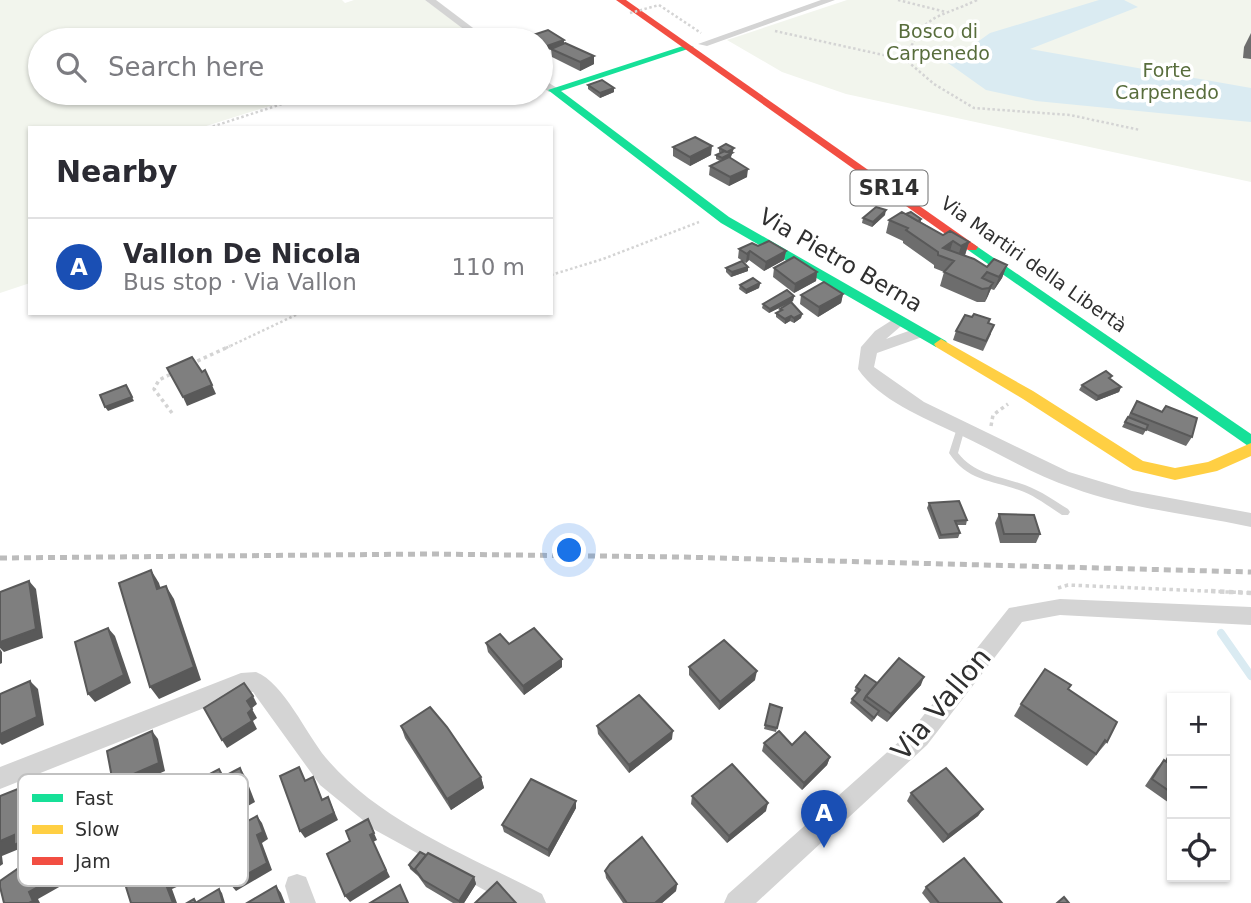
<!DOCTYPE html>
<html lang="en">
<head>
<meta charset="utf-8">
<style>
	:root { --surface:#fff; --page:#f7f7f7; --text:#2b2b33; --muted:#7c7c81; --line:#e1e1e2; --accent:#7c3aed }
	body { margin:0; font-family:"DejaVu Sans",sans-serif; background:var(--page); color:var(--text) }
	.controls { position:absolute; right:21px; bottom:21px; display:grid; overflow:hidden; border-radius:0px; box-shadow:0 2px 5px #0004 }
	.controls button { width:63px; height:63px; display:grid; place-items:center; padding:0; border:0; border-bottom:2px solid var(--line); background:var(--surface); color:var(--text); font:35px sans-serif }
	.you { position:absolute; left:570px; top:551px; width:24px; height:24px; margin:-18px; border:5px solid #fff; border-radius:50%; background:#1a73e8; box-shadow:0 0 0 10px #1a73e833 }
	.badge { display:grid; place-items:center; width:46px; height:46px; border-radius:50%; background:var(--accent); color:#fff; font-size:23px; font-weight:700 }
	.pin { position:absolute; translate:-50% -58px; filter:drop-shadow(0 2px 4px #0008) }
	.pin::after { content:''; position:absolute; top:37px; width:24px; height:21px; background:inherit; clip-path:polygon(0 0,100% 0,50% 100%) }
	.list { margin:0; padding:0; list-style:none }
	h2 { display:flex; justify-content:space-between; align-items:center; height:91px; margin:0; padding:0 28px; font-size:30px }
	h2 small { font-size:23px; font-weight:400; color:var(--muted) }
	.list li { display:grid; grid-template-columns:46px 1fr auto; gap:21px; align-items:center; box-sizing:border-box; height:98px; padding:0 28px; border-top:2px solid var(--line) }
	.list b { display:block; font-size:26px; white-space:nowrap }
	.list p { margin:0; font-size:23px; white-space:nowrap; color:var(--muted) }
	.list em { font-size:23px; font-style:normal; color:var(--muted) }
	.icon { flex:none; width:38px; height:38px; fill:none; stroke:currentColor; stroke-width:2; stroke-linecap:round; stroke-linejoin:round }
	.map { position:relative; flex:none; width:1251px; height:903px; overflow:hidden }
	.search { position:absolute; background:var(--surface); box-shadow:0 2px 5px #0004; left:28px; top:28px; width:525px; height:77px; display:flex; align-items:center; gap:18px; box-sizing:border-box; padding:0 24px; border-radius:38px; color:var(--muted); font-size:26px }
	.panel { position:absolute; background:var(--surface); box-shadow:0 2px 5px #0004; left:28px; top:126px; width:525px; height:189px; border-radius:0px }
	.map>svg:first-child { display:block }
	.green { fill:#f2f5ed }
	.water { fill:#daebf2 }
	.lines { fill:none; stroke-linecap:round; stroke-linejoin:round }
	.stream { stroke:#daebf2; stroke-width:8 }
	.path-far2 { stroke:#d4d4d4; stroke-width:2.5; stroke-dasharray:2.5 2.5; stroke-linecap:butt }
	.path-far1 { stroke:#d4d4d4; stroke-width:3.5; stroke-dasharray:3.5 3.5; stroke-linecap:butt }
	.path { stroke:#d4d4d4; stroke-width:4.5; stroke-dasharray:4.5 4.5; stroke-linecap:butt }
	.lane { fill:#d4d4d4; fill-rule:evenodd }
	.street { fill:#d4d4d4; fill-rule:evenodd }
	.fast { fill:#16e098; fill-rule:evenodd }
	.slow { fill:#ffcf43; fill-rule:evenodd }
	.jam { fill:#f24e42; fill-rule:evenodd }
	.rail { stroke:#bcbcbc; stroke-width:5; stroke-dasharray:7 5; stroke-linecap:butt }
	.path-bridge { stroke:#d4d4d4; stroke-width:2.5; stroke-dasharray:2.5 2.5; stroke-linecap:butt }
	.wall { fill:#6d6d6d }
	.shaded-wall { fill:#595959 }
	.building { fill:#7f7f7f; stroke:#595959; stroke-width:2 }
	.labels { text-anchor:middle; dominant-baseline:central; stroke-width:7; stroke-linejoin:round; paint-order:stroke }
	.far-park-label { font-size:19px; fill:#586d3c; stroke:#fff }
	.far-street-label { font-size:19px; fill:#303030; stroke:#fff }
	.shield { fill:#fff; stroke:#6e6e6e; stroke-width:2 }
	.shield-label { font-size:21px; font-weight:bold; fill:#303030 }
	.street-label { font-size:23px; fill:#303030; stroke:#fff }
	.near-street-label { font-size:28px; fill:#303030; stroke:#fff }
	.key { fill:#fff; stroke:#c1c1c1; stroke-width:2 }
	.key-label { font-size:19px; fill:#303030 }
</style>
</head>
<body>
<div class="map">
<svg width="1251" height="903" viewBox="0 0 1251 903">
	<rect width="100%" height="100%" fill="#fff"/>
	<g class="green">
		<polygon points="0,0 342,0 345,3 354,0 425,0 480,40 40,40 40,93 311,93 200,128 30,128 30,283 0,293"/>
		<polygon points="847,0 1251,0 1251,182 846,94 782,72 727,40"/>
	</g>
	<polygon class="water" points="1099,0 1124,0 1138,7 1030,49 1251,88 1251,122 1036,101 986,90 948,63 990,33"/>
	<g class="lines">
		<polyline class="stream" points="1221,633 1251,676"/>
		<g class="path-far2">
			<polyline points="898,0 946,12"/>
			<path d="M977 0C937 19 922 13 906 60L934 84 974 108 1070 115 1140 130"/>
			<polyline points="659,5 701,33"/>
			<polyline points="775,31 906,60"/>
			<polyline points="208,128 316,93"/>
			<polyline points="551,275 603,259 699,222"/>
			<polyline points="226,348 300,313"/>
		</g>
		<g class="path-far1">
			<polyline points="191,364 230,346"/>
			<polyline points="172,413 154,389 159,380 175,372"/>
			<polyline points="991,426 993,415 1008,404"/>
			<polyline points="1058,588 1068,585 1251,593"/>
		</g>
		<polyline class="path" points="1211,591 1251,593"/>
		<path class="lane" d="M961 425 965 428 958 453C975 475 1000 476 1025 485 1041 491 1055 501 1068 509L1070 512 1068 515H1062C1048 506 1034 495 1019 490 991 480 967 481 949 453L957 428Z"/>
		<g class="street">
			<polygon points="425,0 436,0 489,40 478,40"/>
			<polygon points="821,0 835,0 707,46 698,44"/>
			<polygon points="541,78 557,88 557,92 549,92 541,86"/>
			<path d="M900 315 908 320 886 339 920 327 928 332 925 336 877 353 874 367 924 402 1069 472 1132 491 1251 513V527C1191 514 1130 509 1073 488 1032 474 995 451 956 433 924 418 879 400 858 369L861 347 875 331Z"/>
			<polygon points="1060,599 1251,607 1251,625 1060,615 1022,622 927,745 756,903 724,903 728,894 911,731 1009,608"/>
			<path d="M256 672C284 683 306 734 326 758 381 823 468 855 542 894L546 903H508L375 830 320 785 253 692 242 693 0 789V767L241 673Z"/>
			<polygon points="297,874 306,877 316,903 290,903 285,886 288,877"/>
		</g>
		<g class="fast">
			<polygon points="686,45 694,47 561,91 729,217 946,341 948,344 946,347 936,347 721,223 548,90"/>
			<polygon points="972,243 1251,434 1251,448 968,250 968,244"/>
		</g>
		<polygon class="slow" points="941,339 1033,391 1143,461 1175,468 1208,462 1251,443 1251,456 1217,471 1175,480 1133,470 1023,399 936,347 934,344"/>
		<polygon class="jam" points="616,0 626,0 978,247 976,250 968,250"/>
		<polyline class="rail" points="0,558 429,554 681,557 1251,572"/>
		<polyline class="path-bridge" points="630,13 659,5"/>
	</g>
	<g class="wall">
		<polygon points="1251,33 1251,59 1243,58 1244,47"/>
		<polygon points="530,36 564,40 564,43 594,56 594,64 580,71 552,57 551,49 553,48 547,50 541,46 541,40 530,40"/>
		<polygon points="588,85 614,88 614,92 600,98 588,89"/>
		<polygon points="673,147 711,155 690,166 673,156"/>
		<polygon points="719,148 734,152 732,153 730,158 747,177 729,186 709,175 710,166 720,161 716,159 716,155 720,153 719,152"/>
		<polygon points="885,215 872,227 862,223 863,218"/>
		<polygon points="921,219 921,222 943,235 969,242 965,255 987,267 1007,265 1002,278 994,290 991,289 985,302 977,302 940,286 944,272 934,268 934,265 903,243 903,241 886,233 889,220"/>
		<polygon points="758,246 786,251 784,260 764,271 749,260 746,263 738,258 739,249"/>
		<polygon points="726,268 748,271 731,277 726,272"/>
		<polygon points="774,268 817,272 816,281 794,293 773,277"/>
		<polygon points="760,283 759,288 746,294 739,289 740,285"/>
		<polygon points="843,294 841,303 818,317 800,304 801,295"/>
		<polygon points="794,296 793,301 769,313 762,308 763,304"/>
		<polygon points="780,309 802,314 801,318 794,323 790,321 785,324 776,317 776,313 780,311"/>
		<polygon points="989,324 991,334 983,351 953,340 956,331"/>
		<polygon points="1112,376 1110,379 1121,387 1119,392 1096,401 1079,390 1082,385"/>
		<polygon points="1137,401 1192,437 1186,446 1146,430 1143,435 1122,427"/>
		<polygon points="929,503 967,520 966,525 957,525 960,533 958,538 939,539 927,508"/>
		<polygon points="999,514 1040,534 1036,543 1000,543 995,523"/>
		<polygon points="486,643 509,644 562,659 562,667 524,695 488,652"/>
		<polygon points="689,667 755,680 719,710 689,675"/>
		<polygon points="877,683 921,685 887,722 877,715 872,722 850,703 852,699 857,693 854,691 856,687"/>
		<polygon points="1068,690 1107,742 1087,766 1014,716 1021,704"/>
		<polygon points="770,704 782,708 776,732 764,729"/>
		<polygon points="401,726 481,777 484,788 451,810 405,738"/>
		<polygon points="597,726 672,739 629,773 598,734"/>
		<polygon points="764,743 792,745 830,757 827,765 802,790 762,751"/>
		<polygon points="1171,751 1172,752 1172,805 1145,786 1157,768 1164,760 1165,761 1168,755"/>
		<polygon points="911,793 983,809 978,816 943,843 907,801"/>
		<polygon points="692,796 766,811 727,843 691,804"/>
		<polygon points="576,801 576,808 549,857 504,832 502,825"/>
		<polygon points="426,855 474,877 476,884 464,903 453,903 426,887 418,876 410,869 409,865"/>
		<polygon points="605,871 677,884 676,891 662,903 623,903 606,878"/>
		<polygon points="926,887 1002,903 930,903 922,893"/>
	</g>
	<g class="shaded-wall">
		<polygon points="564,40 564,44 547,50 547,46"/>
		<polygon points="594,56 594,64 580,71 580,62"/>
		<polygon points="614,88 614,92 600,98 600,93"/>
		<polygon points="712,146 711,155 690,166 690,157"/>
		<polygon points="734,148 731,157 722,162 722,158 727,152"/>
		<polygon points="748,169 747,177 729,186 730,177"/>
		<polygon points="886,210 885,215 872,227 873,222"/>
		<polygon points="953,241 949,254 943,248"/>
		<polygon points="969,242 965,255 957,260 961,246"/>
		<polygon points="750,251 749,260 746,263 747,254"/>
		<polygon points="786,251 784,260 764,271 766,262"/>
		<polygon points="1007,265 1002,278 994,290 999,277"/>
		<polygon points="748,267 748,271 731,277 732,272"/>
		<polygon points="817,272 816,281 794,293 795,284"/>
		<polygon points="760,283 759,288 746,294 746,290"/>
		<polygon points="993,283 988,296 985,302 989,288"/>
		<polygon points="843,294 841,303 818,317 819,307"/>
		<polygon points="794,296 793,301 769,313 770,309"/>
		<polygon points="802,314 801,318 794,323 794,318"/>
		<polygon points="791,316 790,321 785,324 785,319"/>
		<polygon points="212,385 216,394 187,406 183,397"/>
		<polygon points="1121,387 1119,392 1096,401 1098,396"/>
		<polygon points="132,397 134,401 108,411 105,407"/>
		<polygon points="151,570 159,583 165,602 157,589"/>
		<polygon points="29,581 36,589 43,638 4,652 0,648 0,642"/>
		<polygon points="166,586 174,599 201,680 159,699 150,687"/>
		<polygon points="108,628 115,636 131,683 95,702 88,694"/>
		<polygon points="0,649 2,652 2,663 0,664"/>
		<polygon points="562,659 562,667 524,695 523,686"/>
		<polygon points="757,671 755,680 719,710 720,702"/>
		<polygon points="924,677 921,685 887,722 891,714"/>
		<polygon points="30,681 38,689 44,725 2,745 0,743 0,734"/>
		<polygon points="253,696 257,704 251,709 247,701"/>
		<polygon points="252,709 257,718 253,721 257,729 227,748 222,740 248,713"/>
		<polygon points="152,731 158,739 165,771 120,791 113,783"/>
		<polygon points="673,731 672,739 629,773 629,765"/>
		<polygon points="830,757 827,765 802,790 804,783"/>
		<polygon points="240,768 245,776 255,802 228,817 223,809"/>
		<polygon points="48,777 60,788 65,830 57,833 58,842 55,843 60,848 68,882 38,899 40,903 29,903 29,892 53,844 27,855 19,849 2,856 3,864 0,866 0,841 45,823"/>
		<polygon points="481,777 484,788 451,810 447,799"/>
		<polygon points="148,794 154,802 169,848 145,861 138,854"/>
		<polygon points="328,797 338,820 305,838 300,831"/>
		<polygon points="219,799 224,806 198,821 192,813"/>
		<polygon points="576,801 576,808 549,857 548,850"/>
		<polygon points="768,803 766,811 727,843 729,836"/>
		<polygon points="983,809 978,816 943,843 948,835"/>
		<polygon points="257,816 262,823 268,839 262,843 272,870 236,891 230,884 257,835"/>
		<polygon points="368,819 377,840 373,842 390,877 350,902 345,896 370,835"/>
		<polygon points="169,863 175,870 179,886 172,889 177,903 173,903 165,882"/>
		<polygon points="474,877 476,884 464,903 459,903 459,901"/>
		<polygon points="677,884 676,891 662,903 655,903"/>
		<polygon points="276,886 281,893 285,903 282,903"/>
		<polygon points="219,889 222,893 225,903 223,903"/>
	</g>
	<g class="building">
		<polygon points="548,30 564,40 547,46 541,42 541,40 538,40 530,36"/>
		<polygon points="565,43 594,56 580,62 551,49"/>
		<polygon points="602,80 614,88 600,93 588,85"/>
		<polygon points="695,137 712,146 690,157 673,147"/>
		<polygon points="726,144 734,148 727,152 732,153 722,158 716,155 725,151 719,148"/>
		<polygon points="729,157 748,169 730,177 710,166"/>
		<polygon points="876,207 886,210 873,222 863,218"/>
		<polygon points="902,212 943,235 950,231 969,242 961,246 953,241 943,248 974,259 987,267 994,259 1007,265 999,277 987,272 982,278 993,283 989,288 982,289 944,272 954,261 938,255 938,252 906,230 908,228 889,220"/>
		<polygon points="911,212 921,219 918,221 906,214"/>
		<polygon points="769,241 786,251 766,262 750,251 747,254 739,249 752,243 758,246"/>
		<polygon points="794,257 817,272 795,284 774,268"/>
		<polygon points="742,261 748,267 732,272 726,268"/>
		<polygon points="753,278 760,283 746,290 740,285"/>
		<polygon points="824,282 843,294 819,307 801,295"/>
		<polygon points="787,290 794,296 770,309 763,304"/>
		<polygon points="791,302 802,314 794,318 791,316 785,319 776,313 782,310 780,309"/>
		<polygon points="974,314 990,319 988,323 994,325 986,341 956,331 965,315 972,317"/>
		<polygon points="192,357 202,372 205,370 212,385 183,397 167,368"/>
		<polygon points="1106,371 1112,376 1109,378 1121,387 1098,396 1082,385"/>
		<polygon points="126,385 132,397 105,407 100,395"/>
		<polygon points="1137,401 1162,412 1166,406 1197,418 1192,437 1131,413"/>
		<polygon points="1128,417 1148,425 1146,430 1125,422"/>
		<polygon points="959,501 967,520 955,521 960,533 941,535 929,503"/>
		<polygon points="999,514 1034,515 1040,534 1004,534"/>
		<polygon points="151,570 157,589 166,586 194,667 150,687 119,583"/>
		<polygon points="29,581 36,629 0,642 0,592"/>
		<polygon points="108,628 124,675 88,694 75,642"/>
		<polygon points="534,628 562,659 523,686 486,643 500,634 509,644"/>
		<polygon points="724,640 757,671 720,702 689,667"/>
		<polygon points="899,658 924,677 891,714 866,696"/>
		<polygon points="1045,669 1071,685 1068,689 1117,722 1107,742 1105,740 1096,754 1021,704"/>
		<polygon points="865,675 877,683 866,696 864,700 879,711 874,718 852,699 860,690 856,687"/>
		<polygon points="30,681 37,717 0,734 0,694"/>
		<polygon points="244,683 253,696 247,701 252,709 248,713 252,721 222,740 204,708"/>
		<polygon points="639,695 673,731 629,765 597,726"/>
		<polygon points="770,704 782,708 777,728 765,725"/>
		<polygon points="430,707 447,727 481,777 447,799 401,726"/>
		<polygon points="152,731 159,763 113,783 107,751"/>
		<polygon points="779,731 792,745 805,732 830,757 804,783 764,743"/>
		<polygon points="1171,751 1172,752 1172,766 1166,762"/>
		<polygon points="1164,760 1172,766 1172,793 1152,779"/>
		<polygon points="732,764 768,803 729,836 692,796"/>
		<polygon points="299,767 305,781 313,777 322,800 328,797 334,813 300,831 280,776"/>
		<polygon points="240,768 250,795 223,809 219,799 192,813 183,788 219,769 223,777"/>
		<polygon points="946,768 983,809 948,835 911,793"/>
		<polygon points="48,777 53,820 45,823 46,831 14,845 14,835 0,841 0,796"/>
		<polygon points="531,779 576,801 548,850 502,825"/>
		<polygon points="257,816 263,832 257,835 267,863 230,884 220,852 229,847 225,833"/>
		<polygon points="368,819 374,833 370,835 386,870 345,896 327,854 350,841 346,831"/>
		<polygon points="642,837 677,884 655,903 627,903 605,871 610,864"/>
		<polygon points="52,841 60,875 29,892 33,901 29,903 4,903 0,887 0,881 33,858 31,851"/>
		<polygon points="420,852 426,855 415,869 417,873 409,865"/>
		<polygon points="428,853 474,877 459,901 423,880 415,869"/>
		<polygon points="964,858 1002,903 939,903 926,887"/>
		<polygon points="169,863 172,879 165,882 173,903 131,903 126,887"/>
		<polygon points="497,882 516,903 475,903"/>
		<polygon points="400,885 408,903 370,903"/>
		<polygon points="276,886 282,903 247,903"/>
		<polygon points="219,889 223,903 197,903 197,902"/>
		<polygon points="1064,897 1069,903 1057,903"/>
		<polygon points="194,899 196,903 187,903"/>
	</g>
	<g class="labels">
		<g class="far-park-label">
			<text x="938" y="31">Bosco di<tspan x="938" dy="22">Carpenedo</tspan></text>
			<text x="1167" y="70">Forte<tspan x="1167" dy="22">Carpenedo</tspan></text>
		</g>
		<g class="far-street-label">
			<text transform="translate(1034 264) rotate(35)">Via Martiri della Libertà</text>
		</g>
		<rect class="shield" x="850.5" y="170.5" width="77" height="35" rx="5"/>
		<g class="shield-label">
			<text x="889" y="188">SR14</text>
		</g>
		<g class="street-label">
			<text transform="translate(841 260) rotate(30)">Via Pietro Berna</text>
		</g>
		<g class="near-street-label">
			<text transform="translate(941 704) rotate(-50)">Via Vallon</text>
		</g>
	</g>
	<rect x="18" y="774" width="230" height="112" rx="10" class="key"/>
	<rect x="32" y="794" width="31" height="8" fill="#16e098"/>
	<rect x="32" y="825" width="31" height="9" fill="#ffcf43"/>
	<rect x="32" y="857" width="31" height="8" fill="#f24e42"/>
	<g class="key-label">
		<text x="75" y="805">Fast</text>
		<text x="75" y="836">Slow</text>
		<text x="75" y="868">Jam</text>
	</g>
</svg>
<div class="controls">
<button>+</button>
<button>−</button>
<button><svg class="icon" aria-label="locate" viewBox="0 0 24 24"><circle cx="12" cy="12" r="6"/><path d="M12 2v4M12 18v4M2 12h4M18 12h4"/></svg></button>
</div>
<div class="you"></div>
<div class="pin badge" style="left:824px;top:848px;background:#1a4fb4">A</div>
<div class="search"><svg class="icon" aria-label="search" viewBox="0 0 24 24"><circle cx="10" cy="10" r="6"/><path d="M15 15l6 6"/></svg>Search here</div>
<section class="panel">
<h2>Nearby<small></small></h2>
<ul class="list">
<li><span class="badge" style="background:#1a4fb4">A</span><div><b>Vallon De Nicola</b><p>Bus stop · Via Vallon</p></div><em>110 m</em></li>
</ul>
</section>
</div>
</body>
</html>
